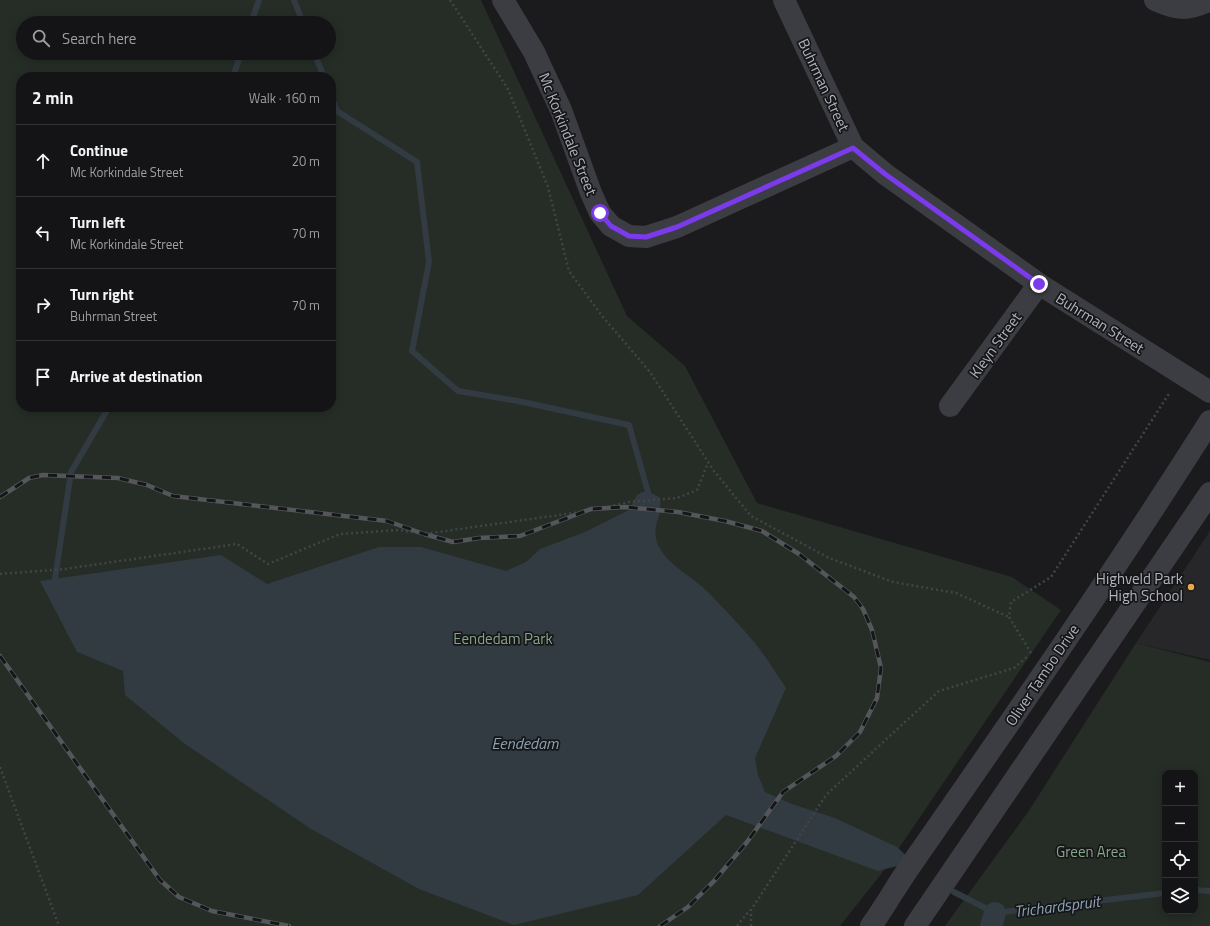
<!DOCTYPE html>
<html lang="en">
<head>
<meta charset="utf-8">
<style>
	:root { --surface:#141416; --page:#1d1d1f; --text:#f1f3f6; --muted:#9d9ea1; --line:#333335 }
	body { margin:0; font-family:"Titillium Web",sans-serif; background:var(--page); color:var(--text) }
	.controls { position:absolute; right:12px; bottom:12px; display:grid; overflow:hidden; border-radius:8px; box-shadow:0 2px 10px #0003 }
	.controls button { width:36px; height:36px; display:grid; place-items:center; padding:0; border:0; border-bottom:1px solid var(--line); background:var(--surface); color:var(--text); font:20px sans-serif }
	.stop { position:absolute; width:12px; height:12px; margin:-9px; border:3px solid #7c3aed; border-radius:50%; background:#fff }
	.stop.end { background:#7c3aed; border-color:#fff; box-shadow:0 1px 4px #0008 }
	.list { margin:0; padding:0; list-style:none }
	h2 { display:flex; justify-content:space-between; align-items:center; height:52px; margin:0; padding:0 16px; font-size:17px }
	h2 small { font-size:13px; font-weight:400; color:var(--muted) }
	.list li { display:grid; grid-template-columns:26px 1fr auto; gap:12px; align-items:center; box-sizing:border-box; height:72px; padding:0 16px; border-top:1px solid var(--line) }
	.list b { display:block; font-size:15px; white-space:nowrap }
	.list p { margin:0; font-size:13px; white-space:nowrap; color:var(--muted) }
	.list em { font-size:13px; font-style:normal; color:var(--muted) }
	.icon { flex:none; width:22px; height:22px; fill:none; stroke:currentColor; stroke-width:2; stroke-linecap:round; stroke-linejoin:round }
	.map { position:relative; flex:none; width:1210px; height:926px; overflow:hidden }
	.search { position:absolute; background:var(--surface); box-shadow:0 2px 10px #0003; left:16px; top:16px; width:320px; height:44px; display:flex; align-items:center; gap:10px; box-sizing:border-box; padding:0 14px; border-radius:22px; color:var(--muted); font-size:15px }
	.panel { position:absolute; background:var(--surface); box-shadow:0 2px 10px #0003; left:16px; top:72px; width:320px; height:340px; border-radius:16px }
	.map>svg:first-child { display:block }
	.built { fill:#27272a }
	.green { fill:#252d26; fill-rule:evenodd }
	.water { fill:#313b41 }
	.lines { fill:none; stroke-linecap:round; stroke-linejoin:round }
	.stream { stroke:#313b41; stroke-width:6 }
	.canal { stroke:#313b41; stroke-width:22 }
	.path { stroke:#424449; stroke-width:2.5; stroke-dasharray:2 3; stroke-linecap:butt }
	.minor { stroke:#3c3d42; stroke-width:22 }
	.tertiary { stroke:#3c3d42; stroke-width:22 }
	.rail-casing { stroke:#53565b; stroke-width:4.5 }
	.rail { stroke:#161618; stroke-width:3; stroke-dasharray:9; stroke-linecap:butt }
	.route { stroke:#7c3aed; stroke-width:5 }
	.poi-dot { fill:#e7aa49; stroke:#161618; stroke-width:1.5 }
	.labels { text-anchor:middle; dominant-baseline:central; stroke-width:3.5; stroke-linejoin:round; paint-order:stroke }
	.street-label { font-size:15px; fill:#afb3bc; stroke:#161618 }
	.poi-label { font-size:15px; fill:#afb3bc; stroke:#161618; text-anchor:end }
	.park-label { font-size:15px; fill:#87a588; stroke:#161618 }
	.water-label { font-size:16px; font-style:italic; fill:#89a2b4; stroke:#161618 }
</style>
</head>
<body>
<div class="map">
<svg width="1210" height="926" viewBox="0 0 1210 926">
	<rect width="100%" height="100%" fill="#1b1b1d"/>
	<polygon class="built" points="1210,531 1210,660 1136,643"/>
	<g class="green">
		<path d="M0 0H481L627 316 685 366 757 503 1012 577 1061 610 882 873 840 926H0ZM23 23H329V53H23ZM21 77H331V407H21Z"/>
		<path d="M1136 643 1210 662V926H945L1028 812ZM1165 773H1195V911H1165Z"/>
	</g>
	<path class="water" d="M642 492H649L659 497C665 514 651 523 657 542 665 565 693 576 709 593 724 609 741 626 755 643 766 657 776 673 786 688L755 758 758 775 765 792 792 804 835 818 897 847 913 862 878 871 726 815 638 895 514 925 419 889 311 829 185 744 125 695 123 671 77 652 40 581 221 555 267 584 379 547H421L506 571 526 562 540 549 585 532 629 510 637 495Z"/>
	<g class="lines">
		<g class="stream">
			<polyline points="294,0 303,23"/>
			<polyline points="251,23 259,0"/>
			<polyline points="314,53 324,77"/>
			<polyline points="233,77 241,53"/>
			<polyline points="331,96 337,111 417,162 429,262 412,351 458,391 518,401 629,425 648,492"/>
			<polyline points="55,579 71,472 109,407"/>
			<polyline points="1195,890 1210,891"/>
			<polyline points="954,892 995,913 1165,893"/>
		</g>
		<polyline class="canal" points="991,926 995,913"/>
		<g class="path">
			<polyline points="450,0 508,89 548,187 569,271 602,316 650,372 714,471 751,516 829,558 893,582 956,593 1009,617"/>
			<polyline points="0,574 65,569 237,544 268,564 340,534 399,530 424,534 595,510 629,502 677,498 697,490 708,463"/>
			<polyline points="1031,653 1009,617 1011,602 1051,577 1170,392"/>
			<polyline points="0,767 59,926"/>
			<polyline points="737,926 750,910"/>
			<polyline points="751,926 751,910 826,795 906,721 939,691 1014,668 1028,656"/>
		</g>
		<g class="minor">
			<polyline points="503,0 534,52 561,110 591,193 600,213 611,226 629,236 646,237 677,227 853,147"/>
			<polyline points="784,0 853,147 885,174 1039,284 1210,392"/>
			<path d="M1155 0C1177 10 1188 11 1210 0"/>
			<polyline points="950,406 1039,284"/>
		</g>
		<g class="tertiary">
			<path d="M871 926C886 905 898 883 913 862 1014 717 1115 571 1210 421"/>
			<polyline points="915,926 1210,493"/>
		</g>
		<defs>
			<g id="rail">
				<polyline points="0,497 29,478 43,475 118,478 147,485 173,496 387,521 424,534 453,542 479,538 520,536 591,509 625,507 678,512 725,521 762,531 799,554 854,597 863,609 872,630 881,668 877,698 860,732 836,756 783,792 747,842 714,881 688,907 660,926"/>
				<polyline points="0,656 160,880 179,897 212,911 289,926"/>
			</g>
		</defs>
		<use href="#rail" class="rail-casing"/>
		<use href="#rail" class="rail"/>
	</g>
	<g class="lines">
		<polyline class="route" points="600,213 611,226 629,236 646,237 677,227 853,148 885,174 1039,284"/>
	</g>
	<circle class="poi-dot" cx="1191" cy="587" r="4"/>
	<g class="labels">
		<g class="street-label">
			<text transform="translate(824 85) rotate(65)">Buhrman Street</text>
			<text transform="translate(568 134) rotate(68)">Mc Korkindale Street</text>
			<text transform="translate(1100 323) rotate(32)">Buhrman Street</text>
			<text transform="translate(995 345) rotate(-54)">Kleyn Street</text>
			<text transform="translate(1042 675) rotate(-56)">Oliver Tambo Drive</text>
		</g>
		<g class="poi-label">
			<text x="1183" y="578">Highveld Park<tspan x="1183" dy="17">High School</tspan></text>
		</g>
		<g class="park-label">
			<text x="503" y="638">Eendedam Park</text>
			<text x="1091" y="851">Green Area</text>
		</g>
		<g class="water-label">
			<text x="525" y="743">Eendedam</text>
			<text transform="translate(1057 906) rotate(-7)">Trichardspruit</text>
		</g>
	</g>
</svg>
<div class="controls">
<button>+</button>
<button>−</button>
<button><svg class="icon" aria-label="locate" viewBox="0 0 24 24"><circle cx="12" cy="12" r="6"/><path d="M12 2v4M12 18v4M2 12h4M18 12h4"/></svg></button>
<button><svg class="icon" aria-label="layers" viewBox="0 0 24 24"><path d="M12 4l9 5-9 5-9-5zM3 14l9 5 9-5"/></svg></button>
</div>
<div class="stop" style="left:600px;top:213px"></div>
<div class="stop end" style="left:1039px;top:284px"></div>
<div class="search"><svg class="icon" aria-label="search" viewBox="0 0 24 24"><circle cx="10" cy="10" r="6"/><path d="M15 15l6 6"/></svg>Search here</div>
<section class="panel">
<h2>2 min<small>Walk · 160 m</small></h2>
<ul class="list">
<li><svg class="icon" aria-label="ahead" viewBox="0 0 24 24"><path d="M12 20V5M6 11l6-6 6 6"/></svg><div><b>Continue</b><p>Mc Korkindale Street</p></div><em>20 m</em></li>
<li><svg class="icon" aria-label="left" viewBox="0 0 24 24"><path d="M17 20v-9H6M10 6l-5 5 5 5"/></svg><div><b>Turn left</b><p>Mc Korkindale Street</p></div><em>70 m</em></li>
<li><svg class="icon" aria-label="right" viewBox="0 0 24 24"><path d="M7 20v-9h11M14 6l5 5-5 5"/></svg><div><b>Turn right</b><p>Buhrman Street</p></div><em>70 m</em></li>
<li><svg class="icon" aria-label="arrive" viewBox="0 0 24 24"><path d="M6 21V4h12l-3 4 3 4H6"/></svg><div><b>Arrive at destination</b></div></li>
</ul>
</section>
</div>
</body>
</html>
